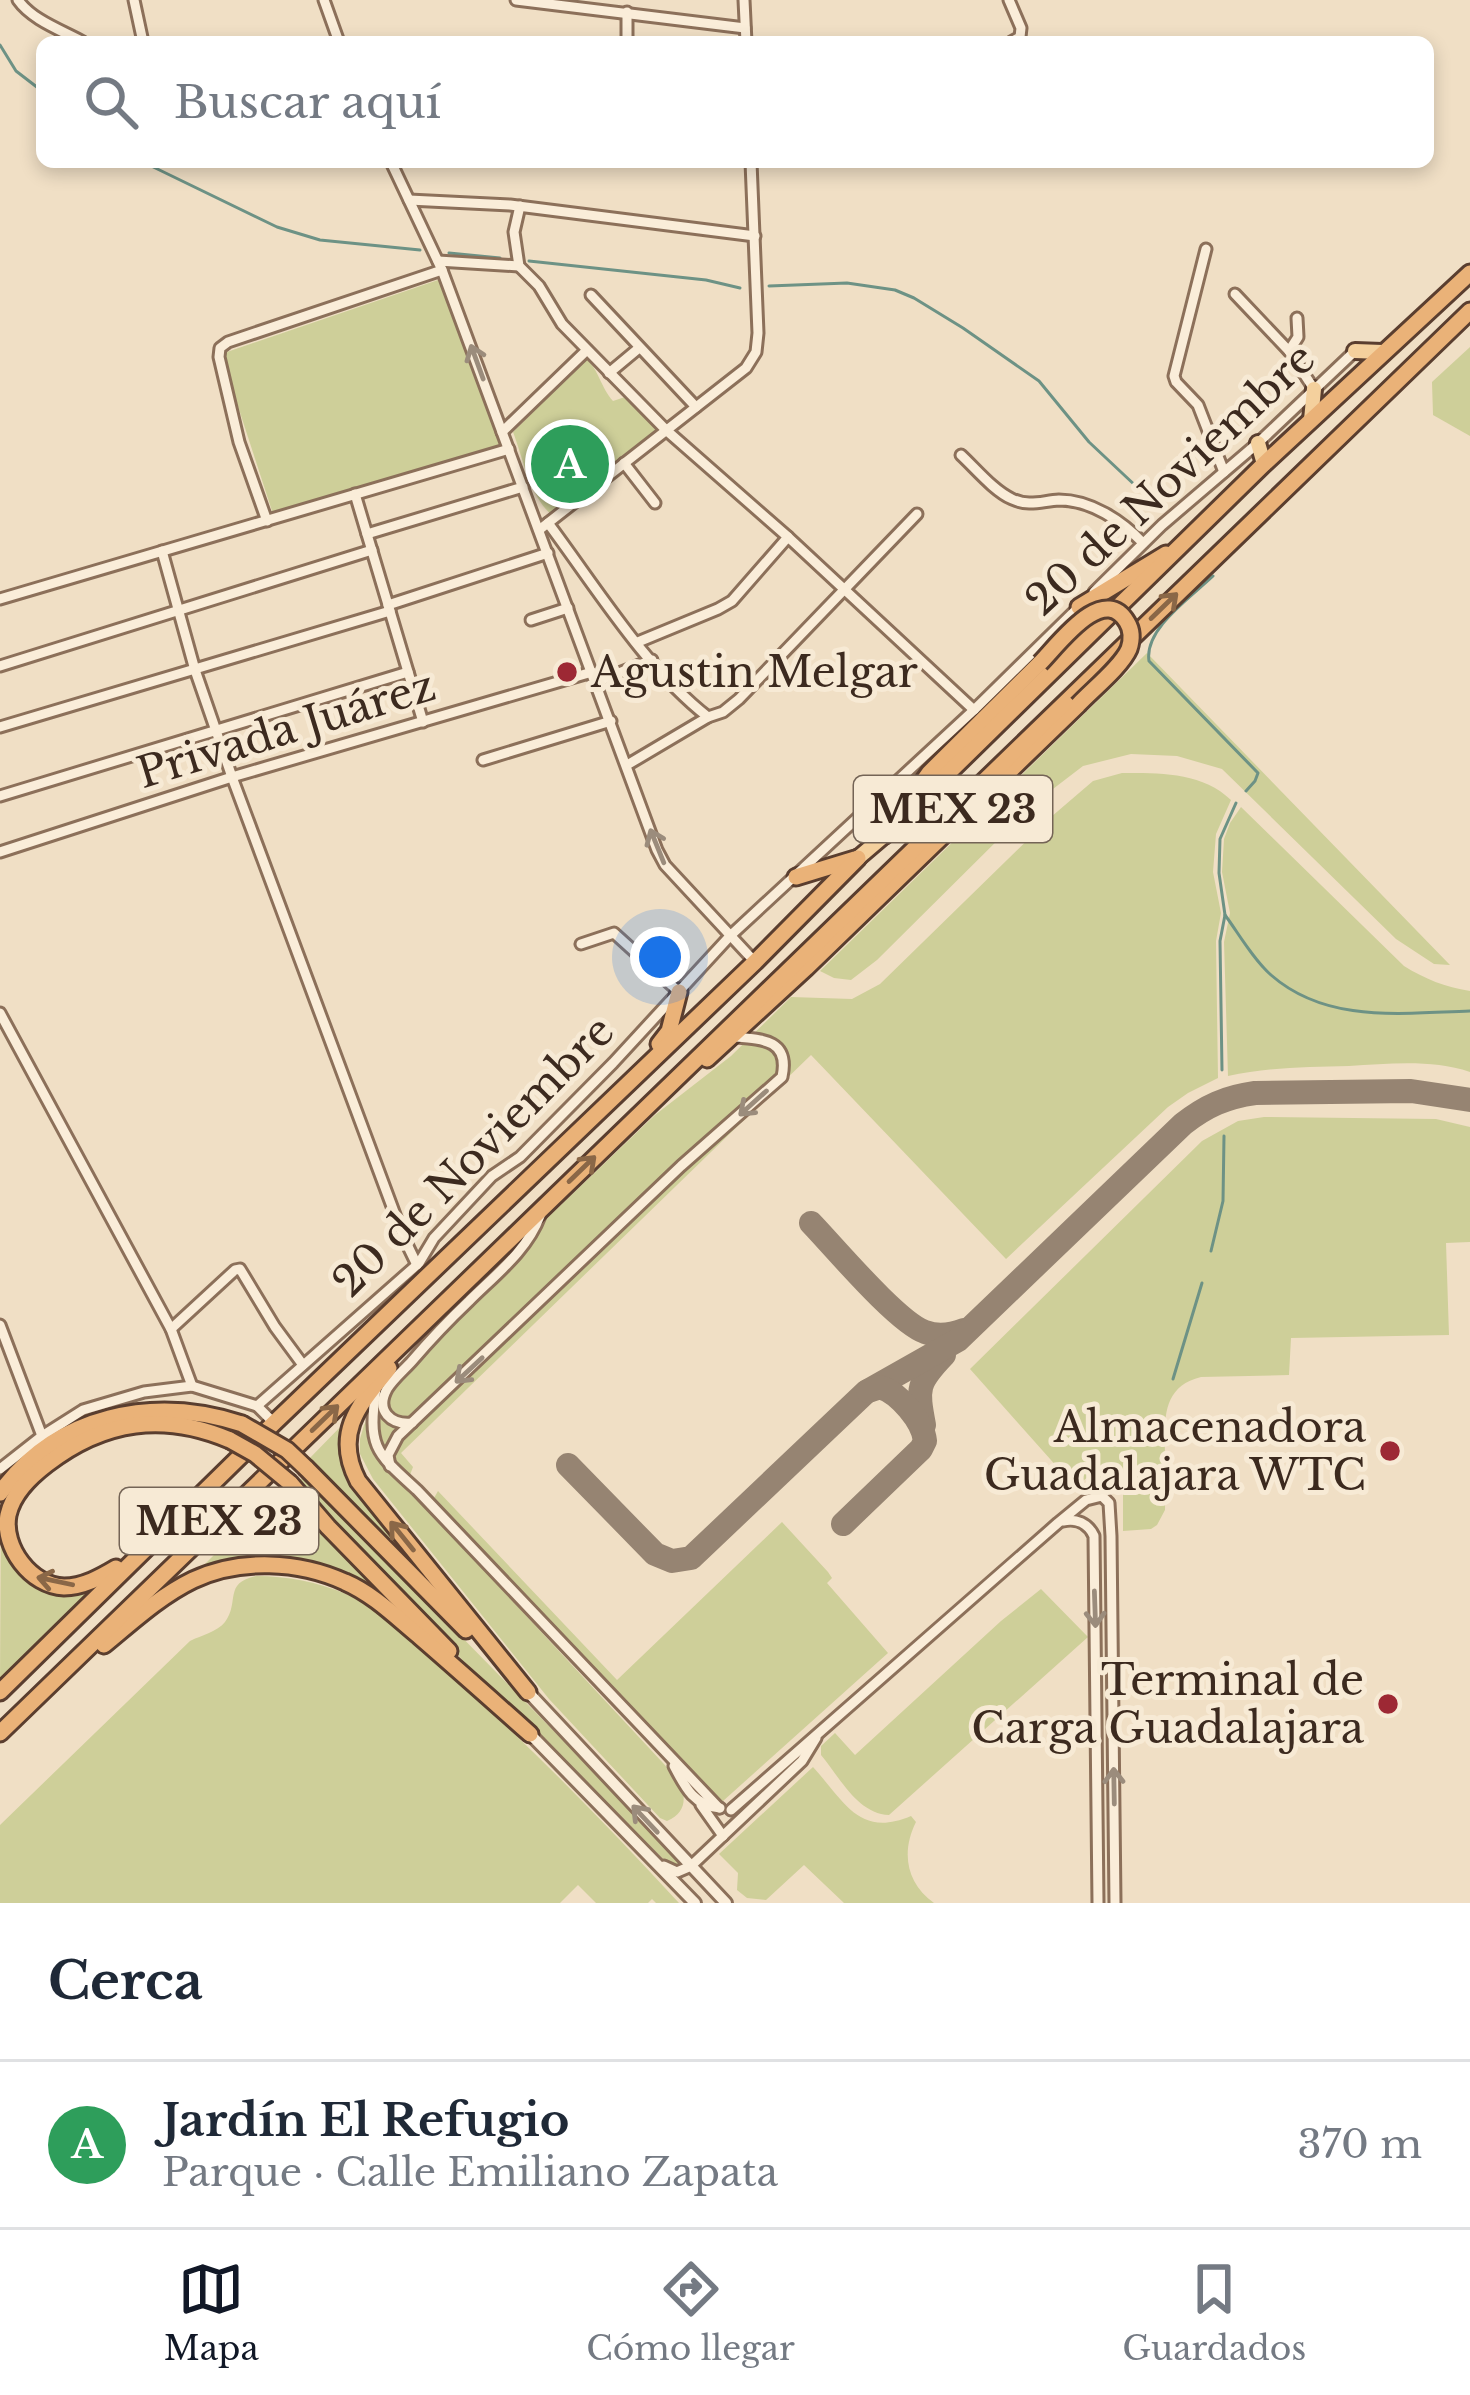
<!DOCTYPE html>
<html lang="es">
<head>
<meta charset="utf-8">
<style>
	:root { --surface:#fff; --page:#f6f6f7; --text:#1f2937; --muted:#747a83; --line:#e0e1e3; --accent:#111827 }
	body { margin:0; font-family:"Libre Baskerville",serif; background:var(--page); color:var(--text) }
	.you { position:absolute; left:660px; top:957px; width:42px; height:42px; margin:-30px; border:9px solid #fff; border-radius:50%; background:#1a73e8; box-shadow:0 0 0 18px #1a73e833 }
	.badge { display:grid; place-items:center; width:78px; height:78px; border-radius:50%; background:var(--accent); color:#fff; font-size:39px; font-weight:700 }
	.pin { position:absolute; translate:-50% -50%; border:6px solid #fff; box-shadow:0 3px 12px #0006 }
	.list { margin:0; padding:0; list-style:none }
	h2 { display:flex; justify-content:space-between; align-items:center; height:156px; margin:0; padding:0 48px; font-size:51px }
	h2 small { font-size:39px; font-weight:400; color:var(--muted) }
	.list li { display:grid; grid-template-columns:78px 1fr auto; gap:36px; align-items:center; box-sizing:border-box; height:168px; padding:0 48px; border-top:3px solid var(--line) }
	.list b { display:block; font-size:45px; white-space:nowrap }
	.list p { margin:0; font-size:39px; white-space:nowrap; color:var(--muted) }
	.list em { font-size:39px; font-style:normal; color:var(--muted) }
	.icon { flex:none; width:66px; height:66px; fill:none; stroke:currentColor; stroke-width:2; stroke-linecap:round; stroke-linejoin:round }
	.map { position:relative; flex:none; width:1470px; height:1903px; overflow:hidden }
	.search { position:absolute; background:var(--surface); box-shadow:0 6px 18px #0003; left:36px; right:36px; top:36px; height:132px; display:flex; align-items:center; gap:30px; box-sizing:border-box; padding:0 42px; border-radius:18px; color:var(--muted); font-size:45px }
	.sheet { height:324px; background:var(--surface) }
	nav { display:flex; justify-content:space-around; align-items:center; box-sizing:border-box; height:168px; border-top:3px solid var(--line); background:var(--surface); font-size:33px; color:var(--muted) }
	nav a { display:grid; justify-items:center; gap:6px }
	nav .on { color:var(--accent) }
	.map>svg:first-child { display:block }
	.green { fill:#cecf99 }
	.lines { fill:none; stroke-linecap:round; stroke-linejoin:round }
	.stream { stroke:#6d9285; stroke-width:3 }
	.taxiway { stroke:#968472; stroke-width:24 }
	.minor-casing { stroke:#8c705a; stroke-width:15 }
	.tertiary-casing { stroke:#8c705a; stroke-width:16 }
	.primary-casing { stroke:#5a3e2f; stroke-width:20 }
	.trunk-casing { stroke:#5a3e2f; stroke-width:21 }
	.minor { stroke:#faedd9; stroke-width:9 }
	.tertiary { stroke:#faedd9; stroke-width:10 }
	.primary { stroke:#f4d09d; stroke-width:14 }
	.trunk { stroke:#eab278; stroke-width:15 }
	.trunk-bridge-casing { stroke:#5a3e2f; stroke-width:21; stroke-linecap:butt }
	.trunk-bridge { stroke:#eab278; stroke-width:15 }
	.oneway { stroke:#9b8c7c }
	.oneway2 { stroke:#8a6747 }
	.poi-dot { fill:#9d2834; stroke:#f7ead5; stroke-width:4.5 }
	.labels { text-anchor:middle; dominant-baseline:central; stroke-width:10; stroke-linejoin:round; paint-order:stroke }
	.shield { fill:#f7ead5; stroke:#746456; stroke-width:3 }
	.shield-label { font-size:39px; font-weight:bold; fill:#3c2a1f }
	.street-label { font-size:42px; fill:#3c2a1f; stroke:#f7ead5 }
	.poi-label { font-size:42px; fill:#3c2a1f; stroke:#f7ead5; text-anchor:end }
</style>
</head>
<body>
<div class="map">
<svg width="1470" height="1903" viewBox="0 0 1470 1903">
	<rect width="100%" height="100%" fill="#f0dfc5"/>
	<g class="green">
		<polygon points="441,279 502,447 273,514 221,354"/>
		<polygon points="1470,347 1470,436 1433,415 1432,382"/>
		<path d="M586 359C598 368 601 388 613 401L625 397 659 429 552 515C530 497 523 458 513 432Z"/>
		<polygon points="1147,653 1450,965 1434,964 1396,939 1222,769 1177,756 1131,754 1083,766 1036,802 877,960 851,980 834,978 820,971"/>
		<path d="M1122 773C1160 773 1202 772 1231 800L1216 834 1213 872 1221 913 1216 941 1218 1078 1188 1093 1168 1107 1006 1259 811 1055 401 1453 413 1467 408 1480 414 1495 676 1777C687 1794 688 1812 667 1821L660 1818 549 1699 373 1479 360 1454V1439L364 1425 398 1369 446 1315 655 1115 731 1056 791 997 852 999 880 984 1051 817 1093 781Z"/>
		<path d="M1241 807 1404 966C1425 979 1445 987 1470 991V1072C1431 1059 1389 1064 1349 1066 1308 1067 1268 1067 1228 1076L1224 942 1230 913 1222 872 1224 839 1230 823Z"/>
		<path d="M1264 1117 1436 1119 1470 1127V1242L1446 1243 1449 1335 1291 1338 1289 1375 1201 1377C1159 1387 1165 1425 1165 1460 1166 1477 1165 1493 1165 1510L1157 1525 1151 1529 1123 1531V1477L1092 1480 1088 1477 1075 1487 970 1369 1202 1141 1238 1121Z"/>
		<polygon points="346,1421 342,1452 471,1631 307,1461"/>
		<polygon points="304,1476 683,1863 678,1867 669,1865 581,1776 569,1771 295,1485"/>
		<path d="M281 1488 287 1493 410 1621C362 1595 303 1551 246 1558 231 1559 215 1565 200 1569Z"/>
		<polygon points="438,1491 617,1680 782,1522 828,1572 832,1578 827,1583 888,1653 713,1810 698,1798 697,1784 690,1772 436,1501 434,1498"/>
		<polygon points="1,1502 11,1555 66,1594 93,1591 0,1682"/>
		<path d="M256 1576C287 1576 318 1582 346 1594 382 1610 413 1642 442 1668 526 1741 603 1821 679 1903H656L652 1899 648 1903H596L578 1885 560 1903H0V1825L190 1641C202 1635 217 1632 225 1622 240 1602 223 1583 256 1576Z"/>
		<path d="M1041 1589 1088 1637 889 1815C858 1814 840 1778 821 1755V1746L835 1733 855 1755 1001 1621Z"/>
		<path d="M813 1767C845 1802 859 1838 911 1816L916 1822C901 1852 906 1883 934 1903H844L804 1865 766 1900 747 1898 737 1890 738 1873 719 1854Z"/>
	</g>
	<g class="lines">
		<g class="stream">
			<polyline points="0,45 16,71 42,91"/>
			<polyline points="143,162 277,227 320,240 420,250"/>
			<polyline points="449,253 500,258"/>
			<polyline points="529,261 706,280 740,288"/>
			<polyline points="769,286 847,283 895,290 914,298 963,328 1039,381 1089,442 1155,504"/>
			<path d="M1213 576C1190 598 1144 629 1149 661L1258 773 1255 781 1246 791"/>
			<path d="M1225 915C1239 934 1253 959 1271 975 1327 1024 1402 1013 1470 1011"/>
			<polyline points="1222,1070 1220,941 1225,915 1219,873 1220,839 1236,803"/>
			<polyline points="1211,1251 1223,1201 1224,1136"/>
			<polyline points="1173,1379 1202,1283"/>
		</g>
		<g class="taxiway">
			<path d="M811 1223C835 1248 897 1322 925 1332 938 1337 951 1335 964 1330"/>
			<path d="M924 1425C917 1388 917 1383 944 1355"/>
			<path d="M568 1465 655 1554 672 1561 691 1558 866 1392 958 1340 1183 1124C1206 1106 1226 1097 1255 1093L1411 1091 1470 1100"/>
			<path d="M843 1524 921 1449 925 1441C923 1421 899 1393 880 1387L868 1391"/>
		</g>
		<defs>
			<g id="minor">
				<path d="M18 0C32 20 61 30 83 42"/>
				<polyline points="134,0 143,42"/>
				<polyline points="324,0 339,42"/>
				<polyline points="516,0 745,28"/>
				<polyline points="744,0 746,42"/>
				<polyline points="1009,0 1021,28 1020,37 1011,42"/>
				<polyline points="627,42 627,12"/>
				<polyline points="391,162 442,270 657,850 665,865 755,962"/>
				<polyline points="409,200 510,205 755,236"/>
				<polyline points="520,206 514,232 519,266 539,286 562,324 666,430 788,537 974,710"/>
				<polyline points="1206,249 1174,376 1176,382 1198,405 1224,472"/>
				<polyline points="438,261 519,266"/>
				<polyline points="1235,294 1289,351 1314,389"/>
				<polyline points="591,295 696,407"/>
				<polyline points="1289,351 1298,337 1297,318"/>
				<polyline points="609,373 639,348"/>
				<polyline points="502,432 587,350"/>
				<path d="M961 455C976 469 994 491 1012 499 1029 507 1042 501 1059 500 1091 500 1122 521 1143 543"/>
				<polyline points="624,463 655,503"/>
				<polyline points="355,494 423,722"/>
				<polyline points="267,521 239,442 219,357 220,348 228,342 442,270"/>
				<path d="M548 523C596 587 645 668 708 717"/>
				<polyline points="539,530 746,368 756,352 758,333 751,162"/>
				<polyline points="367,534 523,487"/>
				<polyline points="162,551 195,670 232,777 403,1236 417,1265"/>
				<polyline points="1094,592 1162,525 1258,443 1355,351"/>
				<polyline points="0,599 509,449"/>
				<polyline points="388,605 548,553"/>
				<polyline points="531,620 568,608"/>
				<polyline points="638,642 718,609 732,601 788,537"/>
				<polyline points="0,666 372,550"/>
				<polyline points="596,682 652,660"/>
				<polyline points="0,727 390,611"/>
				<polyline points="483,760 611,721"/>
				<polyline points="627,765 708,717 723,712 739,699 917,514"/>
				<polyline points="0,796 408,672"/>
				<polyline points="0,852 232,777 592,672"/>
				<polyline points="581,944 614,933 679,992"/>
				<polyline points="0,1013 171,1329 192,1386"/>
				<polyline points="0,1325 42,1436"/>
				<polyline points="171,1329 235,1270 240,1269 275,1327 303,1365"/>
				<path d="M376 1388C368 1447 374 1451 417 1490L719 1808"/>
				<polyline points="257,1406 419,1263 434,1238 492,1176 520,1157 613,1063 730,936 974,710 1082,604"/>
				<path d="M412 1423C391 1425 375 1411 387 1389 393 1379 404 1370 412 1361 430 1340 449 1320 469 1301 495 1275 527 1251 540 1216"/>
				<path d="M390 1466 388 1455 398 1436 681 1166 782 1077C790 1040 763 1039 734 1037"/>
				<polyline points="0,1469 42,1436 83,1410 144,1392 192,1386 257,1406 274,1423"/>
				<path d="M1063 1521C1076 1518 1088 1523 1094 1536L1098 1903"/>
				<path d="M674 1766C685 1787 694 1806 720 1808"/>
				<polyline points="701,1805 723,1836"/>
				<polyline points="731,1810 1058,1523 1086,1500 1102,1496 1109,1503 1111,1536 1115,1903"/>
				<polyline points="664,1866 677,1872 691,1866 802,1761 816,1738"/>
			</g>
			<g id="tertiary">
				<polyline points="528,1692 726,1903"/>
				<polyline points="530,1734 695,1903"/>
			</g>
			<g id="primary">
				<polyline points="1355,351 1382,352"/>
				<polyline points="1311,420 1314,389"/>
				<polyline points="1258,443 1264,464"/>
				<polyline points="858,858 885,835"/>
			</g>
			<g id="trunk">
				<polyline points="1079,607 1166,554"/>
				<polyline points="907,804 929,773 1040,663"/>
				<polyline points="885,835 1264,464 1470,273"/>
				<polyline points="796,877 855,859"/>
				<polyline points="659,1044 669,1031 679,992"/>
				<polyline points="707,1059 806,968 1078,705"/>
				<path d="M389 1368C359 1405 333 1433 358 1481L528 1692"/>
				<polyline points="306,1468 466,1630"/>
				<polyline points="290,1483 328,1527 449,1651"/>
				<path d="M0 1493C57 1414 154 1395 242 1424"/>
				<path d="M116 1568C101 1577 83 1587 64 1587 31 1586 2 1547 8 1515 13 1493 30 1477 47 1464 104 1420 164 1412 230 1440"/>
				<path d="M104 1645C132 1622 160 1596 193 1580 240 1558 299 1561 345 1582 373 1594 396 1617 419 1636 456 1668 493 1701 530 1734"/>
				<polyline points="0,1692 274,1423 755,962 858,858"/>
				<polyline points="0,1733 1470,311"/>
			</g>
		</defs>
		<use href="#minor" class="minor-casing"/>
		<use href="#tertiary" class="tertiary-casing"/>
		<use href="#primary" class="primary-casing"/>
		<use href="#trunk" class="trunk-casing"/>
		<use href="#minor" class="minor"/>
		<use href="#tertiary" class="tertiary"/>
		<use href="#primary" class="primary"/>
		<use href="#trunk" class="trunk"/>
		<defs>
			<g id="trunk-bridge">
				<path d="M1040 663C1058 645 1103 582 1127 622 1132 630 1132 640 1129 649 1121 667 1092 690 1078 705"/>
				<polyline points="242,1424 287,1450 306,1468"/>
				<polyline points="230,1440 255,1454 290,1483"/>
			</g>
		</defs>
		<use href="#trunk-bridge" class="trunk-bridge-casing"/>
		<use href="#trunk-bridge" class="trunk-bridge"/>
	</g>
	<defs><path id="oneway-shaft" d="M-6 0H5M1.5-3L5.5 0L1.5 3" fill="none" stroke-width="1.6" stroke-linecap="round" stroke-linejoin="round" transform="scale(3)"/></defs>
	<g class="oneway">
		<use href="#oneway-shaft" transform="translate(477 362) rotate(-110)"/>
		<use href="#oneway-shaft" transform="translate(657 846) rotate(-112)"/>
		<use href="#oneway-shaft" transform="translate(753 1103) rotate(138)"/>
		<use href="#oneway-shaft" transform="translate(469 1370) rotate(137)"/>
		<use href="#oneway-shaft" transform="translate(1095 1609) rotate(88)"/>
		<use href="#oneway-shaft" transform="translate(1114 1786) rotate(-91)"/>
		<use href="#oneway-shaft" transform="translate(645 1819) rotate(-133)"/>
	</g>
	<g class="oneway2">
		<use href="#oneway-shaft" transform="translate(1164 606) rotate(-44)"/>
		<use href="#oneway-shaft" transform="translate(582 1169) rotate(-44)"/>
		<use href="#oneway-shaft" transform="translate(325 1418) rotate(-44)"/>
		<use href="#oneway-shaft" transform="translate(402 1536) rotate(-129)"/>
		<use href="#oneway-shaft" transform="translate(55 1581) rotate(-168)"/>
	</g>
	<g class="poi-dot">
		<circle cx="567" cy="672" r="12"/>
		<circle cx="1390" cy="1451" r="12"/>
		<circle cx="1388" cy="1704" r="12"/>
	</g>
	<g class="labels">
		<g class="shield">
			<rect x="854" y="776" width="198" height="66" rx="9"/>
			<rect x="120" y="1488" width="198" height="66" rx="9"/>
		</g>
		<g class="shield-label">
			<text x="953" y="809">MEX 23</text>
			<text x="219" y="1521">MEX 23</text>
		</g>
		<g class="street-label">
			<text transform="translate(1170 479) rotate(-43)">20 de Noviembre</text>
			<text transform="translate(286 729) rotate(-17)">Privada Juárez</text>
			<text transform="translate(473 1156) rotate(-45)">20 de Noviembre</text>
		</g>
		<g class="poi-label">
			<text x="591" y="672" text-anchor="start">Agustin Melgar</text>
			<text x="1366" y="1427">Almacenadora<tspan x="1366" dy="48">Guadalajara WTC</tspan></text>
			<text x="1364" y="1680">Terminal de<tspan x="1364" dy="48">Carga Guadalajara</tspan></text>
		</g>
	</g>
</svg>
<div class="you"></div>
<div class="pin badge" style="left:570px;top:464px;background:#2e9e5b">A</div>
<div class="search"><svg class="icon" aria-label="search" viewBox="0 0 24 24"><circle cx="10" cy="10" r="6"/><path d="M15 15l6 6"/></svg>Buscar aquí</div>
</div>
<section class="sheet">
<h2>Cerca<small></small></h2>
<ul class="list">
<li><span class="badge" style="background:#2e9e5b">A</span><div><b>Jardín El Refugio</b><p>Parque · Calle Emiliano Zapata</p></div><em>370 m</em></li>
</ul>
</section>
<nav>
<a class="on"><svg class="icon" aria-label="map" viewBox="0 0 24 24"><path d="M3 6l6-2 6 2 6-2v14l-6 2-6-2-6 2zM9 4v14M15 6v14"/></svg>Mapa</a>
<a><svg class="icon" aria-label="directions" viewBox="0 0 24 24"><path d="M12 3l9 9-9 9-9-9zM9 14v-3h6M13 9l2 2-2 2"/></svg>Cómo llegar</a>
<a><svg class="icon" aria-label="saved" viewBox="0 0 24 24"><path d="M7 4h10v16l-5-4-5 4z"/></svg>Guardados</a>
</nav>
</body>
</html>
